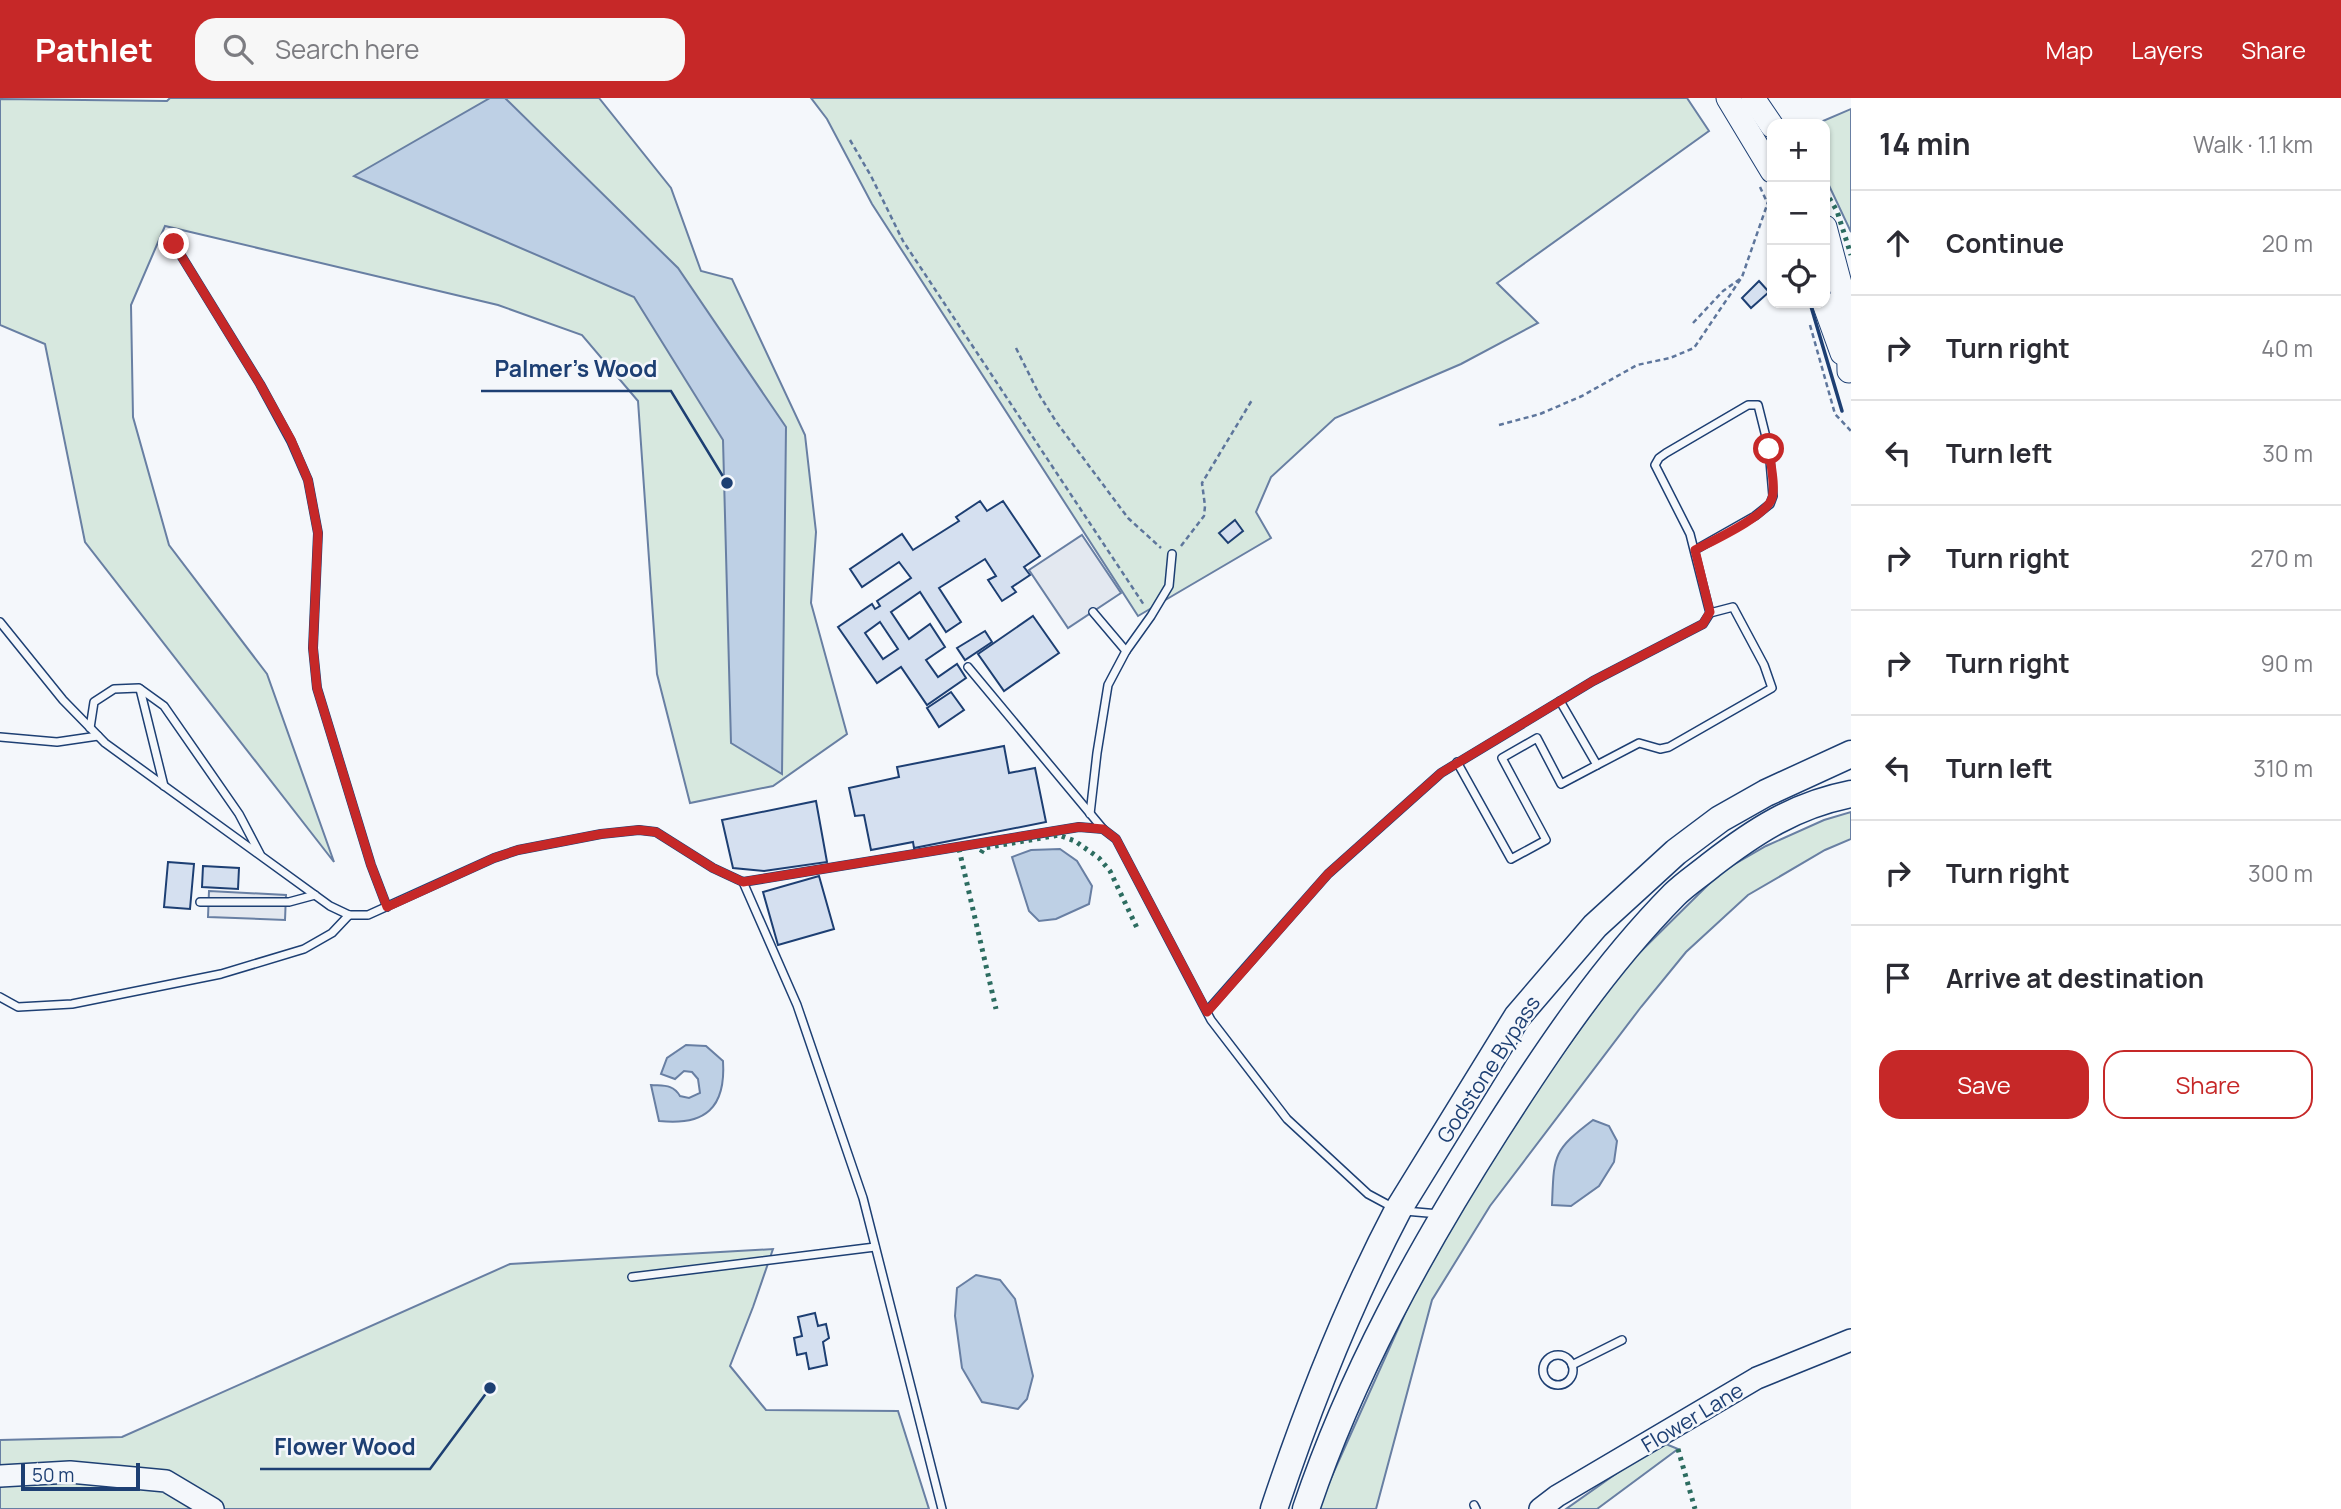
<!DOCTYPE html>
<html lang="en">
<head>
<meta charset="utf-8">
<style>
	:root { --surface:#fff; --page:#f7f7f7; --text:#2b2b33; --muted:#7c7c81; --line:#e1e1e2; --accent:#c62828 }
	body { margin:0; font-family:Manrope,sans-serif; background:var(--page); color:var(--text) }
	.controls { position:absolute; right:21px; top:21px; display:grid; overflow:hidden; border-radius:14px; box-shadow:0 2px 5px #0004 }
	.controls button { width:63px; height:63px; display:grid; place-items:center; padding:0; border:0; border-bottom:2px solid var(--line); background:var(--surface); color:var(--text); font:35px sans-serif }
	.scale { position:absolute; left:21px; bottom:18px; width:119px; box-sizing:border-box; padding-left:7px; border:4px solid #1d3f73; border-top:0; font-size:19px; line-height:24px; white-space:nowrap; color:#1d3f73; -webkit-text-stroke:5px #f4f7fb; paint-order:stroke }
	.stop { position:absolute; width:21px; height:21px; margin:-16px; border:5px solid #c62828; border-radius:50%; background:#fff }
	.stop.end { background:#c62828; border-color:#fff; box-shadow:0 2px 7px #0008 }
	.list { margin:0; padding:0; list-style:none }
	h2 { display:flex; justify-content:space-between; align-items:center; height:91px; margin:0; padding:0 28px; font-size:30px }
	h2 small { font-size:23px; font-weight:400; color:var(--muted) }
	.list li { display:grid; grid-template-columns:46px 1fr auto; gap:21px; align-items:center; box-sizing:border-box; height:105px; padding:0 28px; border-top:2px solid var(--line) }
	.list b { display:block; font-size:26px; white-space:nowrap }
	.list em { font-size:23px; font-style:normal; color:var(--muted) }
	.actions { display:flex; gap:14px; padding:21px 28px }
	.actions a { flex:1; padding:16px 0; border:2px solid var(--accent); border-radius:21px; text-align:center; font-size:24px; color:var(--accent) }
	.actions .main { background:var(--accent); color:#fff }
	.icon { flex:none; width:38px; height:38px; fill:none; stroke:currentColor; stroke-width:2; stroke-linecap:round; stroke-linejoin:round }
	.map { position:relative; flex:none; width:1851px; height:1411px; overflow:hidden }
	header { display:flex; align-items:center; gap:42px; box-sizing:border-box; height:98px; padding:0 35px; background:var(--accent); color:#fff }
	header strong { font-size:33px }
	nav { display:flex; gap:38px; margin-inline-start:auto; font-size:24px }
	.search { width:490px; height:63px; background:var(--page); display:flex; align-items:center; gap:18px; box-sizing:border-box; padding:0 24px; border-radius:21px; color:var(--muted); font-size:26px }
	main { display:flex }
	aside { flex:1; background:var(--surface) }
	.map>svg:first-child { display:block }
	.green { fill:#d7e8df; stroke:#687fa3; stroke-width:2 }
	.parking { fill:#e3e8f0; stroke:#687fa3; stroke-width:2 }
	.water { fill:#bed0e5; stroke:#687fa3; stroke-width:2 }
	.building { fill:#d5e0f0; stroke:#1d3f73; stroke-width:2; fill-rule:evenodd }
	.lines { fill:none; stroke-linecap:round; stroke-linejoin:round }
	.lane-casing { stroke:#1d3f73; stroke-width:10 }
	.secondary-casing { stroke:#1d3f73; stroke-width:24 }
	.primary-casing { stroke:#1d3f73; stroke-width:25 }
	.highway-casing { stroke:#1d3f73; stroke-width:29 }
	.path { stroke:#5e769c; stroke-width:2.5; stroke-dasharray:5 3.5; stroke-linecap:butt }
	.lane { stroke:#f4f7fb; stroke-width:7 }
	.secondary { stroke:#f4f7fb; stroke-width:21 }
	.primary { stroke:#f4f7fb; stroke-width:23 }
	.highway { stroke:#f4f7fb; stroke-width:26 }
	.hedge { stroke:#2c6c60; stroke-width:5; stroke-dasharray:3.5 5; stroke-linecap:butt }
	.wall { stroke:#1d3f73; stroke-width:3.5 }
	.route { stroke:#c62828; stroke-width:9 }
	.labels { text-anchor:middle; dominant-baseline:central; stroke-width:5; stroke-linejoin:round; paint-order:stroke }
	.street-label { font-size:21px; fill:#1d3f73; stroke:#f4f7fb }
	.leader { fill:none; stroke:#1d3f73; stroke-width:2.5 }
	.callout-dot { fill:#1d3f73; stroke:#f4f7fb; stroke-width:2.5 }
	.callout-label { font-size:23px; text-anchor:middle; font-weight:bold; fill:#1d3f73; stroke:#f4f7fb; stroke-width:5; stroke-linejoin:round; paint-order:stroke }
</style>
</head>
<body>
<header>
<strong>Pathlet</strong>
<div class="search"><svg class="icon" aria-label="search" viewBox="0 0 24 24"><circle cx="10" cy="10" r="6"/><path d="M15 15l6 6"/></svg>Search here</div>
<nav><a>Map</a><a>Layers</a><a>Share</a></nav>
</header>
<main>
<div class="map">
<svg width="1851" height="1411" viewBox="0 0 1851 1411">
	<rect width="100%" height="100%" fill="#f4f7fb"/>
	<g class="green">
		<polygon points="170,0 599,0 671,90 701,173 732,181 805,337 816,434 811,505 847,636 773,688 690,705 657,576 638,303 582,237 498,207 165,128 131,207 133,319 169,447 267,576 334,764 85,444 45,246 0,227 0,1 167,3"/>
		<polygon points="811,0 1687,0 1709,33 1497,185 1538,225 1461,266 1335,320 1271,379 1256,414 1271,440 1138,518 872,106 827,21"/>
		<polygon points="1851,11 1851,134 1825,79 1825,26 1816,26"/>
		<polygon points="1851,714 1851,741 1825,752 1748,797 1686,854 1641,909 1490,1108 1432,1202 1376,1411 1319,1411 1327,1389 1411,1202 1467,1102 1527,1005 1626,868 1721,774 1766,748 1824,722"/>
		<polygon points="773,1151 753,1209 730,1268 766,1312 898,1313 929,1411 0,1411 0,1342 122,1339 510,1166"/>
		<polygon points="1661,1344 1678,1351 1597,1411 1566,1411"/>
	</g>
	<g class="parking">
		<polygon points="1082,437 1121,495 1068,530 1029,472"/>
		<polygon points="209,793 286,797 285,822 208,819"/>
	</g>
	<g class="water">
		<polygon points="490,0 505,0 678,170 786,329 782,676 731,645 723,342 634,199 354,78"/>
		<polygon points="1060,751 1077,763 1092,788 1089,806 1056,821 1039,823 1029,813 1012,759 1031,752"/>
		<path d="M686 947 706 948 723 963C726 1010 705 1028 659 1023L651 987C664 988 673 986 680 998L689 1000 700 995 698 981 692 974 684 973 675 981 661 976 667 960Z"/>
		<path d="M1593 1022 1609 1028 1617 1043 1614 1064 1599 1088 1571 1108 1552 1107C1554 1058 1552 1053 1593 1022Z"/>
		<polygon points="976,1177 1000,1182 1015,1201 1033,1278 1027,1301 1018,1311 982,1304 962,1270 955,1218 957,1190"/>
	</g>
	<g class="building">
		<polygon points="1759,183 1769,194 1751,210 1742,200"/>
		<path d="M980 403 987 413 1003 403 1040 458 1024 469 1030 477 1012 489 1016 494 1002 503 988 482 996 478 985 461 939 490 961 524 946 534 920 494 891 514 909 541 930 526 945 549 926 562 938 579 957 566 966 580 927 607 901 569 877 585 838 529 872 506 875 511 880 508 877 503 911 480 899 464 862 489 850 471 902 436 913 452 959 423 956 419ZM880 524 898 551 883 561 865 535Z"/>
		<polygon points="1235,422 1243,433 1228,445 1219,435"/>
		<polygon points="1033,518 1059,555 1004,593 978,556"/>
		<polygon points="985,533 992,544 965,562 957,550"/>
		<polygon points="951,594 964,612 939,629 927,610"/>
		<polygon points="1004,648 1009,675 1035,670 1046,724 914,750 913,744 871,752 864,717 855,718 849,690 899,679 897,669"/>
		<polygon points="816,703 827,764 764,773 733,770 722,722"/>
		<polygon points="168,764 194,766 190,811 164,809"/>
		<polygon points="203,768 239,770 238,791 202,789"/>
		<polygon points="819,778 834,831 778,847 763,794"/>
		<polygon points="815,1215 818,1228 826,1226 829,1240 823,1244 827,1267 809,1271 806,1255 797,1257 794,1240 802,1238 798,1219"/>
	</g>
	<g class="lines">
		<defs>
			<g id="lane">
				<polyline points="174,146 260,286 291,343 308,382 318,435 313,550 317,590 371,767 387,809"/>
				<polyline points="1093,514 1126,553"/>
				<polyline points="0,524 63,602 105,645 330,808 349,817 368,817 494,760 518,752 601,736 639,732 656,734 713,770 743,784 1079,729 1103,731 1116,741 1211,922 1287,1021 1368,1096 1394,1110"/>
				<polyline points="968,569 1103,731"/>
				<polyline points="140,591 164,688"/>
				<polyline points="90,630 94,604 114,591 139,590 164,608 239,716 260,756"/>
				<polyline points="0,639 57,644 98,638"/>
				<polyline points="1457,664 1511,761 1546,742 1502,660 1537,640 1561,686 1597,667 1560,603"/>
				<polyline points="1597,667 1639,645 1660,651 1669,649 1772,590 1764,567 1733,509 1710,515"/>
				<polyline points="1090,716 1097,655 1108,587 1126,553 1151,518 1169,488 1172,456"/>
				<polyline points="743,784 797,907 863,1100 942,1411"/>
				<polyline points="200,804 289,804 315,797"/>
				<polyline points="0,899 18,909 72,906 221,876 304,851 332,835 349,817"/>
				<polyline points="1207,913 1328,776 1441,675 1593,583 1703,526 1710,515 1690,436 1655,367 1659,360 1666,355 1748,307 1758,307 1769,351 1773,398 1770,406 1755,418 1695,452"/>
				<polyline points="1405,1113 1439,1116"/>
				<polyline points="632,1179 875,1149"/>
				<circle cx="1558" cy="1272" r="15"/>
				<polyline points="1572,1267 1622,1242"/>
				<polyline points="1474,1407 1476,1411"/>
			</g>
			<g id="secondary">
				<polyline points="0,1378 70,1374 166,1383 213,1411"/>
				<polyline points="1540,1411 1557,1398 1757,1280 1851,1242"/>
			</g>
			<g id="primary">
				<polyline points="1728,0 1772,73"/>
				<polyline points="1753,0 1772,28"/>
				<polyline points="1825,129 1848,216 1849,273"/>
				<polyline points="1824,205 1842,255"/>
			</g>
			<g id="highway">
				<path d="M1274 1411C1308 1309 1348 1207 1398 1112L1517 919 1595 828 1676 754 1720 721 1766 695 1851 656"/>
				<path d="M1306 1411C1351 1277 1420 1152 1496 1033 1549 950 1604 868 1674 797 1685 786 1699 777 1711 767 1755 733 1795 707 1851 696"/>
			</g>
		</defs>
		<use href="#lane" class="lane-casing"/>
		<use href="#secondary" class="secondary-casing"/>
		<use href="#primary" class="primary-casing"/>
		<use href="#highway" class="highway-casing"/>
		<g class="path">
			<polyline points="850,42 871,78 903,143 1144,507"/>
			<polyline points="1760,89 1772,115"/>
			<polyline points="1693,225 1723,193 1740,181"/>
			<polyline points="1810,227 1835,316 1851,333"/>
			<polyline points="1016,250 1040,298 1057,325 1128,420 1161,450"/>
			<polyline points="1499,327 1540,316 1582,298 1637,267 1670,260 1694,250 1742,179 1768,104 1772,101"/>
			<polyline points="1181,448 1204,418 1205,408 1202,385 1252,302"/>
		</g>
		<use href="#lane" class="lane"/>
		<use href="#secondary" class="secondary"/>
		<use href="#primary" class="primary"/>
		<use href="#highway" class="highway"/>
		<g class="hedge">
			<polyline points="1825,93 1837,113 1851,157"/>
			<polyline points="959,751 996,911"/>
			<polyline points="981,755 984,750 1059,737 1075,743 1099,760 1110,773 1138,832"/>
			<polyline points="1678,1351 1695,1411"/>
		</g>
		<polyline class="wall" points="1810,205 1842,313"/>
	</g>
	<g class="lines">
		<path class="route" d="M174 146 260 286 291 342 308 382 318 435 313 550 317 590 371 767 387 809 494 760 518 752 601 736 639 732 656 734 713 770 743 784 1079 729 1103 731 1116 741 1207 914 1328 776 1441 675 1593 583 1703 526 1710 514 1695 452C1712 443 1767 418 1772 400 1776 389 1770 363 1769 351"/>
	</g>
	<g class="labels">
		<g class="street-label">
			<text transform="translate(1488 971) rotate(-57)">Godstone Bypass</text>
			<text transform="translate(1692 1319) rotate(-31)">Flower Lane</text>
		</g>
	</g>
	<path class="leader" d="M727 385L671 293H481M490 1290L430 1371H260"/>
	<g class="callout-dot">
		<circle cx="727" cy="385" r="7"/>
		<circle cx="490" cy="1290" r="7"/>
	</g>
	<g class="callout-label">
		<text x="576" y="279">Palmer's Wood</text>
		<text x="345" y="1357">Flower Wood</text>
	</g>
</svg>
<div class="controls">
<button>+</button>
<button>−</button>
<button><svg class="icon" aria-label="locate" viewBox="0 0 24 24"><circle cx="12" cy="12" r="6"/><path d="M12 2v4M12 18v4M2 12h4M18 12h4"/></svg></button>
</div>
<div class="scale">50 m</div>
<div class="stop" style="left:1769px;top:351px"></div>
<div class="stop end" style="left:174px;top:146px"></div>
</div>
<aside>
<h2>14 min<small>Walk · 1.1 km</small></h2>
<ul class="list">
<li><svg class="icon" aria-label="ahead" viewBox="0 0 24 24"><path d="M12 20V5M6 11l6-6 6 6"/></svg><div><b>Continue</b></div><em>20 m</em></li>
<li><svg class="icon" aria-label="right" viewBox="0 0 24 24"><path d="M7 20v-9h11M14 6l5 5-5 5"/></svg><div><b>Turn right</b></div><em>40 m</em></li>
<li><svg class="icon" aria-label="left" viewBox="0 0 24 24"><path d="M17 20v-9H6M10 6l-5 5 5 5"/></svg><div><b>Turn left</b></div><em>30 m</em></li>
<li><svg class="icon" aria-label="right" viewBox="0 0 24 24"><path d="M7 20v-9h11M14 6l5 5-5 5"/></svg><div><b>Turn right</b></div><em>270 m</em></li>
<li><svg class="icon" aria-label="right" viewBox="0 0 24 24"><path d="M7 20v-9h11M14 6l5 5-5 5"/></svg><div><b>Turn right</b></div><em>90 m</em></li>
<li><svg class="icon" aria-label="left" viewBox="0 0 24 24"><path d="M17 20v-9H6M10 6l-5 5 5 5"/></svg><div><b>Turn left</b></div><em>310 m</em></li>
<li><svg class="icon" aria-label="right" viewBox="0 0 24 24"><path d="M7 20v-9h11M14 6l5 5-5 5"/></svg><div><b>Turn right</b></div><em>300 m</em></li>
<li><svg class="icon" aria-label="arrive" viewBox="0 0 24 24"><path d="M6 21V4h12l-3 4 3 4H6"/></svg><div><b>Arrive at destination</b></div></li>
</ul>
<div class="actions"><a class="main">Save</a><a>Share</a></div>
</aside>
</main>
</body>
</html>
